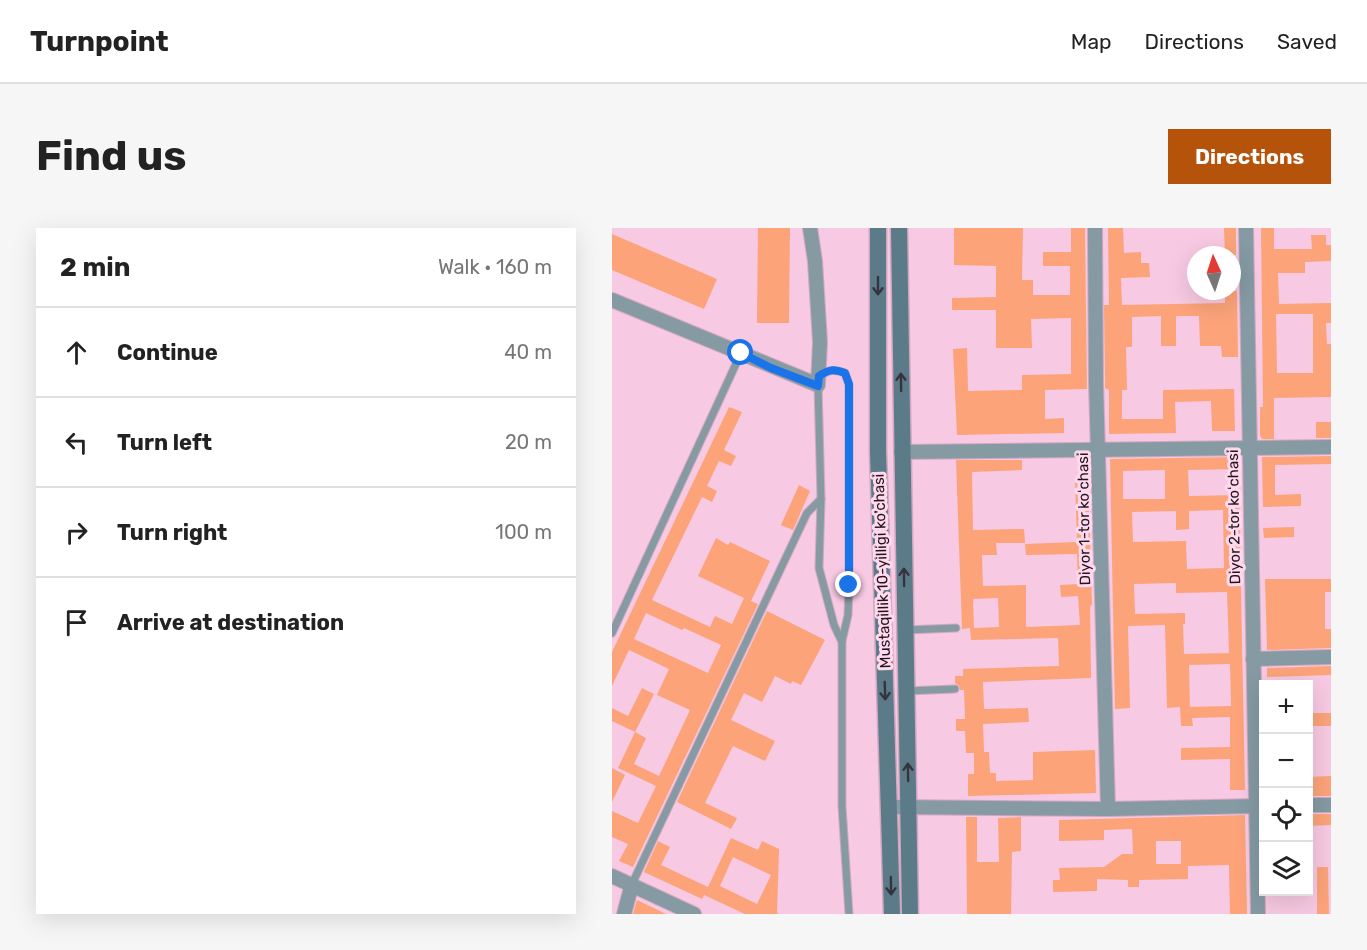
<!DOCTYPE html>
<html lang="en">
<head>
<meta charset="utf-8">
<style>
	:root { --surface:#fff; --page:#f6f6f6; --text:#222; --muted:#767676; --line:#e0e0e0; --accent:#b45309 }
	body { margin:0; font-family:Rubik,sans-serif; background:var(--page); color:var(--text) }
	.controls { position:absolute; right:18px; bottom:18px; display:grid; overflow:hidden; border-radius:0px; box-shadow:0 6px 24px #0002 }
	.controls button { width:54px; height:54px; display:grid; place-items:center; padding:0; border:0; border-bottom:2px solid var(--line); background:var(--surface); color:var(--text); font:30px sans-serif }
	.compass { position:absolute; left:575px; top:18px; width:54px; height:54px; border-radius:50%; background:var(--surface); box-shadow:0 6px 24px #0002; rotate:357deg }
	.stop { position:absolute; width:18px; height:18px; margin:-14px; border:4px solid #1a73e8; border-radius:50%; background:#fff }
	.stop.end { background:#1a73e8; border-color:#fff; box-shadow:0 2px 6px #0008 }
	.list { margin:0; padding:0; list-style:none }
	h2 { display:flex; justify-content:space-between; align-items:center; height:78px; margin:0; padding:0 24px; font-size:26px }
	h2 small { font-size:20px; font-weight:400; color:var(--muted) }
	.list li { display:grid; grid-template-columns:39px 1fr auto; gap:18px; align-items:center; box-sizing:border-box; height:90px; padding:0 24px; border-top:2px solid var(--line) }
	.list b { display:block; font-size:22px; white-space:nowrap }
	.list em { font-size:20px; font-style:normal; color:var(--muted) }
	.icon { flex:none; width:33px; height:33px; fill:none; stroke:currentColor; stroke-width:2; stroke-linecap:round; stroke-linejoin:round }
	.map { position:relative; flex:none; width:719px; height:686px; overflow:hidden; border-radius:0px }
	header { display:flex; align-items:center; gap:36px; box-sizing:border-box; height:84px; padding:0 30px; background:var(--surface); border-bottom:2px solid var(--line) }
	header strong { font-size:28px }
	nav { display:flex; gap:33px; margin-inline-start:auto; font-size:21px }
	.intro { display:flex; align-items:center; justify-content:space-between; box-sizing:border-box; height:144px; padding:0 36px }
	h1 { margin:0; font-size:42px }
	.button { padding:15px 27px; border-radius:0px; background:var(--accent); color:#fff; font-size:21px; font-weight:700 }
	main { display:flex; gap:36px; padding:0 36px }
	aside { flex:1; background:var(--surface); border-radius:0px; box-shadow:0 6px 24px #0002 }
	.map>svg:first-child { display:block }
	.building { fill:#fca37a; fill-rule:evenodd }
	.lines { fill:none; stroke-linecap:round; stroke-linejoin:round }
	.service-casing { stroke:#d1a8bf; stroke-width:9 }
	.minor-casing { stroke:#d1a8bf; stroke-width:16 }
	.secondary-casing { stroke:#d1a8bf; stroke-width:19 }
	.service { stroke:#859aa3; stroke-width:7 }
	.minor { stroke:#859aa3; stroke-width:14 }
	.secondary { stroke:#5c7b89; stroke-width:16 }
	.oneway { stroke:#35333d }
	.route { stroke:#1a73e8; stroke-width:8 }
	.labels { text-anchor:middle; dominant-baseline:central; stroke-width:6; stroke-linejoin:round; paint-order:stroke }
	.street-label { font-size:15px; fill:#24141d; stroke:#ffd9ed }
</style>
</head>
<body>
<header>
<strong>Turnpoint</strong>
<nav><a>Map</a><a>Directions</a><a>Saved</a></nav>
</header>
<div class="intro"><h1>Find us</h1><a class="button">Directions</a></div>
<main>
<aside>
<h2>2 min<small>Walk · 160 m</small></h2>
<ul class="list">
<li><svg class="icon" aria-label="ahead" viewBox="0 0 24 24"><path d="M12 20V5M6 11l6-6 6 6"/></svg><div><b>Continue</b></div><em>40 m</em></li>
<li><svg class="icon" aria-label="left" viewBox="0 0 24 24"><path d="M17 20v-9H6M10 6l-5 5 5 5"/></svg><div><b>Turn left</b></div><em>20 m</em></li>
<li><svg class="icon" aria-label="right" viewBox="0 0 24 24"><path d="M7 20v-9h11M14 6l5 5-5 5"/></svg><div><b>Turn right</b></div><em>100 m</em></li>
<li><svg class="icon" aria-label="arrive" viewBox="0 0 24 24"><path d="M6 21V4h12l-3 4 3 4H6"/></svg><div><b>Arrive at destination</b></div></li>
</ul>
</aside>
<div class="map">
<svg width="719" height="686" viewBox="0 0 719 686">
	<rect width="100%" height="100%" fill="#f7c9e2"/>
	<g class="building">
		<polygon points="146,0 178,0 177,95 145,95"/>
		<polygon points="342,0 411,0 410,52 421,52 421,67 458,67 458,38 431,38 431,24 459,24 459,0 473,0 475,161 433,162 433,191 452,190 452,205 345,207 341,121 355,120 356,163 410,162 410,147 459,146 459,90 419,91 420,120 384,120 384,82 340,82 340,70 384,69 384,38 342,37"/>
		<polygon points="496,0 511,0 512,25 529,24 529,35 537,35 538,49 509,50 510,77 613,75 613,63 625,63 626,129 610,129 609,118 588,118 587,88 564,88 564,118 549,118 549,88 520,89 520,119 514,119 515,162 510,162 510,191 551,191 551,162 622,161 623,203 600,203 599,173 563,174 564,205 497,206 497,162 493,160 493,155 492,77 497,77"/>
		<polygon points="612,0 624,0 624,27 613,27"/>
		<path d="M649 0H662V21H700L699 7H714V17H719V33L693 34V45H666L667 76 719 75V95H714L715 116H719V169L662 170V211H650L648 207V179H651ZM664 86H701V145H665Z"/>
		<polygon points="0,6 105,51 92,81 0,42"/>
		<path d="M117 179 130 184 112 222 124 228 119 238 107 233 95 258 105 263 100 274 90 269 40 372 98 399 103 388 120 396 132 370 86 348 104 310 116 317 118 314 158 333 139 373 146 376 21 639 7 633 16 616 0 609V583L26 595 44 558 6 540 23 504 34 510 22 536 47 548 78 482 45 467 57 441 17 422 0 458V424ZM34 385 70 402 72 400 109 417 96 445 22 411Z"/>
		<rect x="704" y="194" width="15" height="16"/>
		<polygon points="719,228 719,236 663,237 663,267 689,266 689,278 651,279 650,229"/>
		<path d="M628 229V241L576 242 577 268 627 267 633 562H618V531L569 532V520L618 519V489L580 490 581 498H569L568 479 555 480 553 397 516 398 518 480 503 481 498 231ZM553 242V271H511V243ZM611 282 612 340 575 341 574 313 521 314 520 284 564 283V302L577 301V283ZM564 355V365L615 364 617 425 572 426 571 396H573V385L523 386 522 356ZM618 436 619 478 573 479H578L577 437Z"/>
		<path d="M344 232H410V242L360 244 361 302 412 301 413 315H384L385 327H370L371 358 414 357V399L468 397 466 368 449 369 448 357 466 356 465 326 414 327 413 316 465 314 463 249H476L480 377 478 378 479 450 371 454 372 481 416 480 417 494 371 496 372 524H377L378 545H384V553L421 552V524L483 522 484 565 356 568V546H362V525H354L353 503H344V491H353L352 462H348L347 458 343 455V448H351V441L447 438 446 410 359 412 358 400 350 401ZM386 370 387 399 362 400 361 371Z"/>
		<polygon points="187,257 198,263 181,302 169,297"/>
		<polygon points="682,299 682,309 652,310 651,300"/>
		<polygon points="653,351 719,351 719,364 713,364 713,401 719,401 719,420 655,422"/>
		<polygon points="155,383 213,412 189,457 180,453 179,456 163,448 150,474 132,465 119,492 163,513 153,533 121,518 93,575 125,590 119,601 65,574"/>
		<polygon points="719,438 719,447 655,449 655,440"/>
		<polygon points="30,460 42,466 23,504 0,493 0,480 16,488"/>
		<rect x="701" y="485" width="18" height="13"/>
		<polygon points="0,540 13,547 0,574"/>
		<polygon points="719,548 719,568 697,568 696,549"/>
		<polygon points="696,586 719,586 719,597 696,598"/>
		<path d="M633 587 635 686H618L617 637 576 638V651L527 652V659H516V652L485 651V663L441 664V652H448L447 640 492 639 510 626H521L520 601 492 602V612L447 613V592ZM544 613H569V636H544Z"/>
		<polygon points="354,589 365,589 365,634 387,634 386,590 409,589 409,623 400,624 399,686 355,686"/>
		<path d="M119 610 146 622 150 613 167 621 165 685 167 686H133L92 667 90 671 32 644 46 613 58 619 49 637 96 659ZM121 629 159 647 145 676 108 658Z"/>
		<polygon points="705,639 716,639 717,686 705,686"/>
		<polygon points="25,672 54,686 21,686"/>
	</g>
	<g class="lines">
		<defs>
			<g id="service">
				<path d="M207 149C217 141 222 141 233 145L237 157V357L236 387 230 413"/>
				<polyline points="209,271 207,340 222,397 230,414 230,578 237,686"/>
				<polyline points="293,402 344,400"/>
				<polyline points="0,405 129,125"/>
				<polyline points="294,463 343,461"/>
				<polyline points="20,656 195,285 209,271 206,157"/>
			</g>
			<g id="minor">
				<polyline points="483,0 484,155 496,581"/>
				<polyline points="634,0 646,686"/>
				<polyline points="0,72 206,157 208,114 203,33 198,0"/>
				<polyline points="289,224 719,219"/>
				<polyline points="641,431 719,429"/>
				<polyline points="696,577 719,577"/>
				<polyline points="277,579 496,581 650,578"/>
				<polyline points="0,648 82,686"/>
				<polyline points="12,686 20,656"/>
			</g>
			<g id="secondary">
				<polyline points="266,0 266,223 280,686"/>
				<polyline points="287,0 298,686"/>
			</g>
		</defs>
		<use href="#service" class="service-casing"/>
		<use href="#minor" class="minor-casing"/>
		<use href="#secondary" class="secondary-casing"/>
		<use href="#service" class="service"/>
		<use href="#minor" class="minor"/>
		<use href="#secondary" class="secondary"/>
	</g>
	<defs><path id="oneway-shaft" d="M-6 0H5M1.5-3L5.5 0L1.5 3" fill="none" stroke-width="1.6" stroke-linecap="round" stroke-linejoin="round" transform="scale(1.5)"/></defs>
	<g class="oneway">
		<use href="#oneway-shaft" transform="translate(266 58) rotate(90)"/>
		<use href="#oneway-shaft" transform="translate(289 154) rotate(-91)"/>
		<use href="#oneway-shaft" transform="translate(292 349) rotate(-91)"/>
		<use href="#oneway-shaft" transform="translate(273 463) rotate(88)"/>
		<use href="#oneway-shaft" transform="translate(296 544) rotate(-91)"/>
		<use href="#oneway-shaft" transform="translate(279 658) rotate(89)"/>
	</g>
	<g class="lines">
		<path class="route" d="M129 125 159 140 206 158 207 148C217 141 222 141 233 145L237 156V357"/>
	</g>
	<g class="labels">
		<g class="street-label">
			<text transform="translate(622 289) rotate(-91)">Diyor 2-tor koʻchasi</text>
			<text transform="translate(472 291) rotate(-91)">Diyor 1-tor koʻchasi</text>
			<text transform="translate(270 343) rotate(-92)">Mustaqillik 10-yilligi ko'chasi</text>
		</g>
	</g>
</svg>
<div class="controls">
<button>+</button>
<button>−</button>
<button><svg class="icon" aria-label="locate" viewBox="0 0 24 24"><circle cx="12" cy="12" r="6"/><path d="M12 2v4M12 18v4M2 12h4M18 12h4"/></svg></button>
<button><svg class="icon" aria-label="layers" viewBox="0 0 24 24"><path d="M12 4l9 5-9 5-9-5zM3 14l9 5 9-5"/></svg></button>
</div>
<svg class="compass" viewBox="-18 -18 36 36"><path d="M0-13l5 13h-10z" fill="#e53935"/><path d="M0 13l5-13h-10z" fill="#767676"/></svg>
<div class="stop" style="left:129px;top:125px"></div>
<div class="stop end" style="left:237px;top:357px"></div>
</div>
</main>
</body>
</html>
